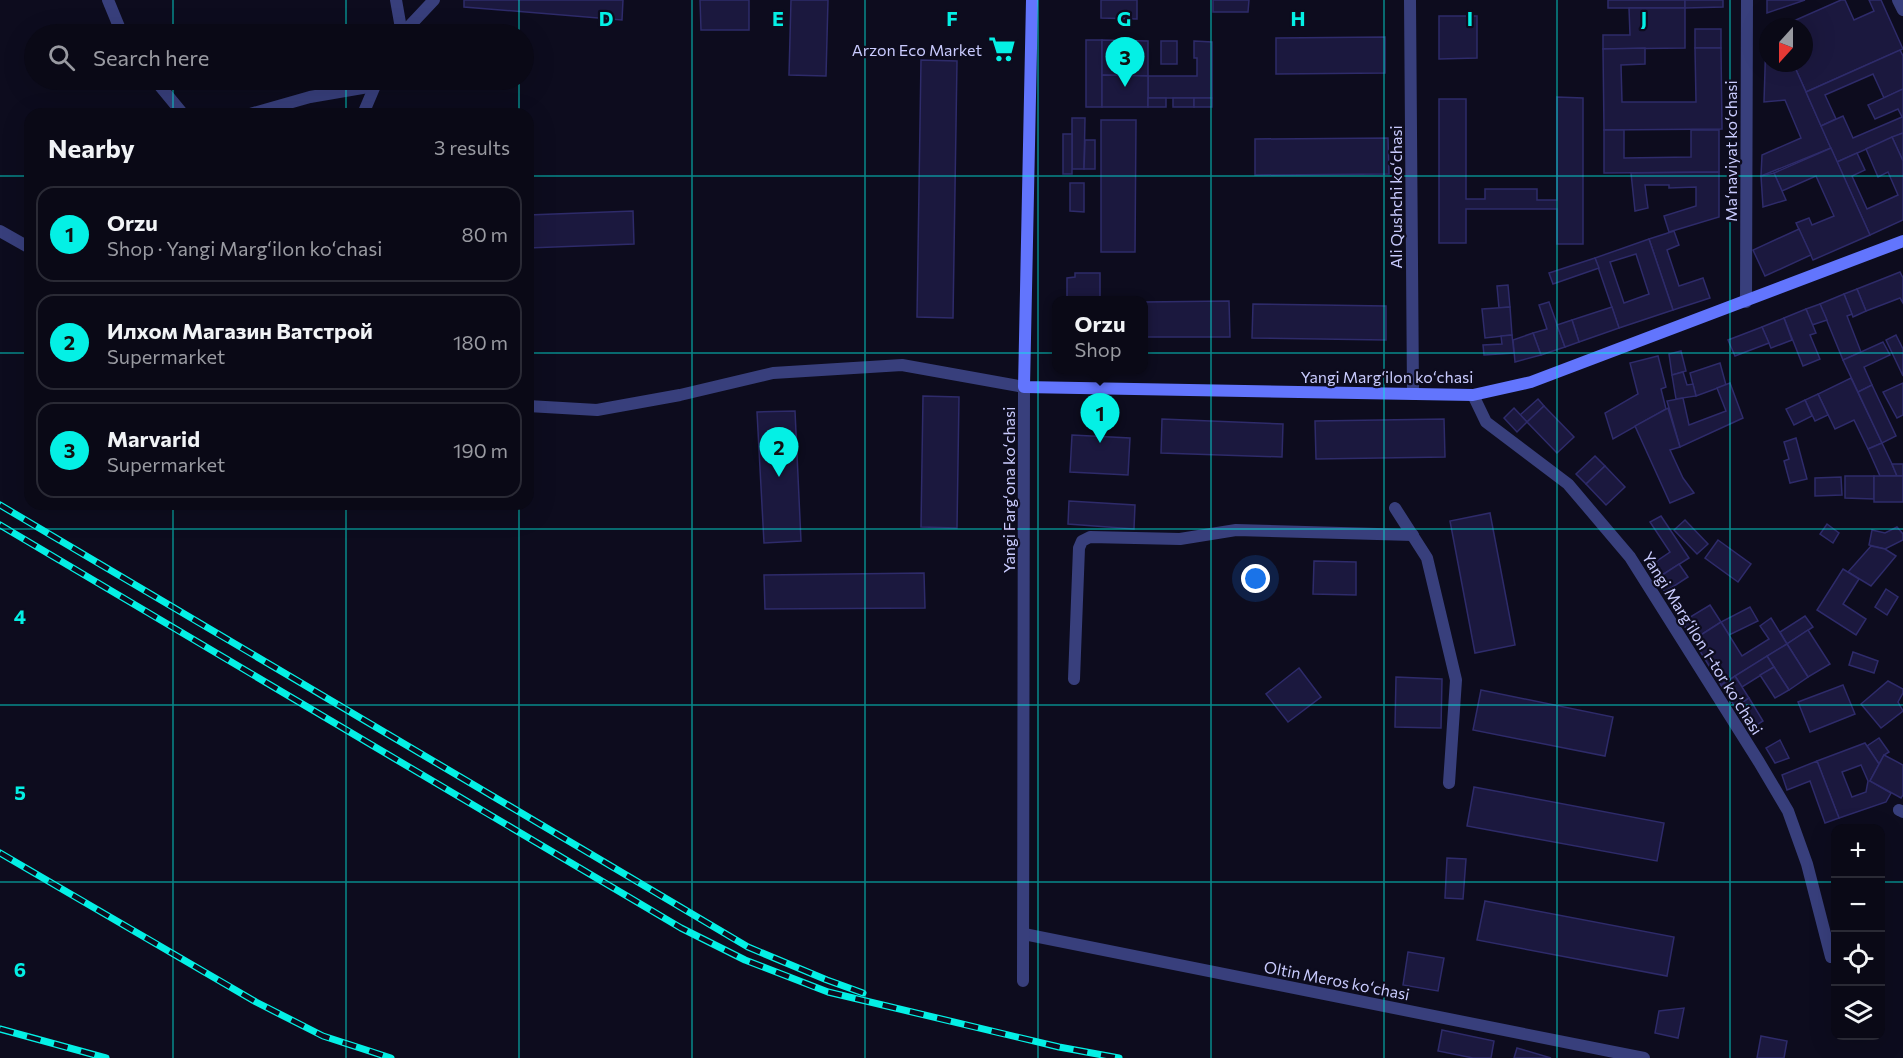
<!DOCTYPE html>
<html lang="en">
<head>
<meta charset="utf-8">
<style>
	:root { --surface:#0a0916; --page:#13121f; --text:#f1f3f6; --muted:#999aa1; --line:#2a2a35; --accent:#04f0e5 }
	body { margin:0; font-family:Commissioner,sans-serif; background:var(--page); color:var(--text) }
	.controls { position:absolute; right:18px; bottom:18px; display:grid; overflow:hidden; border-radius:12px; box-shadow:0 6px 24px #0002 }
	.controls button { width:54px; height:54px; display:grid; place-items:center; padding:0; border:0; border-bottom:2px solid var(--line); background:var(--surface); color:var(--text); font:30px sans-serif }
	.compass { position:absolute; left:1759px; top:18px; width:54px; height:54px; border-radius:50%; background:var(--surface); box-shadow:0 6px 24px #0002; rotate:201deg }
	.you { position:absolute; left:1256px; top:579px; width:21px; height:21px; margin:-15px; border:4px solid #fff; border-radius:50%; background:#1a73e8; box-shadow:0 0 0 9px #1a73e833 }
	.badge { display:grid; place-items:center; width:39px; height:39px; border-radius:50%; background:var(--accent); color:#111; font-size:20px; font-weight:700 }
	.pin { position:absolute; translate:-50% -50px; filter:drop-shadow(0 2px 3px #0008) }
	.pin::after { content:''; position:absolute; top:32px; width:21px; height:18px; background:inherit; clip-path:polygon(0 0,100% 0,50% 100%) }
	.popup { position:absolute; left:1052px; top:296px; width:96px; height:78px; box-sizing:border-box; display:grid; place-content:center; border-radius:12px; background:var(--surface); filter:drop-shadow(0 2px 4px #0005); font-size:20px; white-space:nowrap; color:var(--muted) }
	.popup b { font-size:22px; color:var(--text) }
	.popup::after { content:''; position:absolute; left:50%; top:100%; margin-left:-12px; border:12px solid transparent; border-top-color:var(--surface) }
	.list { margin:0; padding:0; list-style:none }
	h2 { display:flex; justify-content:space-between; align-items:center; height:78px; margin:0; padding:0 24px; font-size:26px }
	h2 small { font-size:20px; font-weight:400; color:var(--muted) }
	.list li { display:grid; grid-template-columns:39px 1fr auto; gap:18px; align-items:center; box-sizing:border-box; height:96px; margin:0 12px 12px; padding:0 12px; border:2px solid var(--line); border-radius:18px }
	.list b { display:block; font-size:22px; white-space:nowrap }
	.list p { margin:0; font-size:20px; white-space:nowrap; color:var(--muted) }
	.list em { font-size:20px; font-style:normal; color:var(--muted) }
	.icon { flex:none; width:33px; height:33px; fill:none; stroke:currentColor; stroke-width:2; stroke-linecap:round; stroke-linejoin:round }
	.map { position:relative; flex:none; width:1903px; height:1058px; overflow:hidden }
	.search { position:absolute; background:var(--surface); box-shadow:0 6px 24px #0002; left:24px; top:24px; width:510px; height:66px; display:flex; align-items:center; gap:15px; box-sizing:border-box; padding:0 21px; border-radius:33px; color:var(--muted); font-size:22px }
	.panel { position:absolute; background:var(--surface); box-shadow:0 6px 24px #0002; left:24px; top:108px; width:510px; height:402px; border-radius:18px }
	.map>svg:first-child { display:block }
	.building { fill:#1b183e; stroke:#2e2b6a; stroke-width:1.5; fill-rule:evenodd }
	.lines { fill:none; stroke-linecap:round; stroke-linejoin:round }
	.minor { stroke:#383f7c; stroke-width:12 }
	.tertiary { stroke:#383f7c; stroke-width:12 }
	.secondary { stroke:#6275fd; stroke-width:12 }
	.rail-casing { stroke:#04f0e5; stroke-width:7 }
	.rail { stroke:#0d0c1e; stroke-width:4.5; stroke-dasharray:14; stroke-linecap:butt }
	.grid { fill:none; stroke:#04f0e5; stroke-width:1.5; stroke-opacity:0.55 }
	.labels { text-anchor:middle; dominant-baseline:central; stroke-width:4.5; stroke-linejoin:round; paint-order:stroke }
	.poi-label { font-size:16px; fill:#c9cbfe; stroke:#0d0c1e; text-anchor:end }
	.street-label { font-size:16px; fill:#c9cbfe; stroke:#0d0c1e }
	.grid-label { font-size:20px; text-anchor:middle; font-weight:bold; fill:#04f0e5; stroke:#0d0c1e; stroke-width:4.5; stroke-linejoin:round; paint-order:stroke }
</style>
</head>
<body>
<div class="map">
<svg width="1903" height="1058" viewBox="0 0 1903 1058">
	<rect width="100%" height="100%" fill="#0d0c1e"/>
	<g class="building">
		<polygon points="464,0 623,0 622,20 464,7"/>
		<polygon points="700,0 749,0 749,30 701,30"/>
		<polygon points="791,0 828,0 826,76 789,75"/>
		<polygon points="1101,0 1137,0 1137,19 1101,18"/>
		<polygon points="1213,0 1249,0 1248,12 1213,12"/>
		<rect x="1608" y="0" width="77" height="8"/>
		<polygon points="1685,0 1723,0 1723,7 1685,8"/>
		<polygon points="1767,0 1805,0 1767,13"/>
		<polygon points="1841,0 1845,0 1854,20 1874,11 1869,0 1881,0 1903,49 1806,92 1793,63 1804,63 1804,27 1780,27"/>
		<polygon points="1629,8 1685,8 1685,48 1603,49 1603,35 1630,35"/>
		<polygon points="1439,16 1477,16 1477,58 1439,59"/>
		<rect x="1695" y="29" width="26" height="19"/>
		<polygon points="1385,37 1385,73 1276,74 1276,38"/>
		<polygon points="1766,38 1768,38 1768,63 1793,63 1831,148 1761,176 1762,155 1801,138 1785,100 1764,102"/>
		<rect x="1086" y="40" width="16" height="67"/>
		<polygon points="1102,40 1148,41 1148,76 1102,75"/>
		<rect x="1161" y="41" width="16" height="23"/>
		<polygon points="1194,41 1212,42 1212,98 1148,98 1148,76 1197,76 1197,58 1194,58"/>
		<polygon points="1645,48 1645,64 1621,65 1622,102 1696,102 1695,48 1721,48 1722,129 1604,130 1603,49"/>
		<polygon points="1900,50 1903,56 1903,89 1884,98 1873,74 1825,95 1836,119 1821,126 1806,92"/>
		<polygon points="921,60 957,61 953,318 917,317"/>
		<polygon points="1102,75 1148,76 1148,107 1102,107"/>
		<polygon points="1903,89 1903,133 1837,162 1821,126 1843,116 1853,138 1902,117 1898,109 1875,119 1868,105"/>
		<polygon points="1557,97 1583,98 1583,244 1557,244 1557,209 1466,209 1466,243 1439,243 1439,99 1466,99 1466,199 1485,199 1485,189 1537,189 1537,200 1557,200"/>
		<rect x="1148" y="98" width="18" height="9"/>
		<rect x="1173" y="98" width="21" height="9"/>
		<rect x="1194" y="98" width="18" height="9"/>
		<polygon points="1072,118 1085,118 1084,169 1072,169"/>
		<polygon points="1101,120 1136,120 1135,252 1101,252"/>
		<polygon points="1604,130 1624,130 1624,158 1691,157 1691,130 1719,130 1719,172 1604,173"/>
		<polygon points="1903,133 1903,161 1892,137"/>
		<rect x="1063" y="134" width="9" height="40"/>
		<polygon points="1892,137 1903,161 1903,220 1870,235 1837,162 1857,153 1865,170 1852,176 1867,209 1898,195 1888,172 1878,177 1866,149"/>
		<polygon points="1388,138 1389,174 1255,175 1255,139"/>
		<polygon points="1085,140 1095,140 1095,169 1084,169"/>
		<polygon points="1831,148 1870,235 1813,260 1796,223 1809,218 1812,225 1834,216 1816,176 1782,191 1774,173"/>
		<polygon points="1719,172 1719,217 1669,232 1664,216 1696,206 1696,187 1669,188 1669,185 1645,185 1648,208 1635,211 1631,173"/>
		<polygon points="1774,173 1786,200 1763,207 1761,176"/>
		<polygon points="1070,183 1084,183 1084,212 1070,211"/>
		<polygon points="633,211 634,244 528,248 528,215"/>
		<polygon points="1799,229 1811,255 1765,276 1753,250"/>
		<polygon points="1674,231 1679,245 1667,250 1679,286 1703,278 1710,298 1673,310 1649,239"/>
		<path d="M1649 239 1673 310 1619 328 1595 258ZM1636 254 1649 294 1624 303 1610 262Z"/>
		<polygon points="1595,258 1599,268 1553,284 1549,273"/>
		<polygon points="1900,272 1903,278 1903,303 1900,298 1866,311 1857,289"/>
		<polygon points="1075,273 1100,273 1100,300 1067,300 1067,278 1075,277"/>
		<polygon points="1508,285 1510,307 1499,308 1497,286"/>
		<polygon points="1857,289 1866,311 1853,317 1844,294"/>
		<polygon points="1844,294 1852,314 1847,316 1861,352 1843,360 1820,304"/>
		<polygon points="1229,301 1230,337 1144,337 1144,302"/>
		<polygon points="1549,302 1565,347 1541,355 1533,333 1547,329 1539,305"/>
		<polygon points="1253,304 1386,306 1386,340 1252,338"/>
		<polygon points="1820,304 1827,320 1812,325 1806,309"/>
		<polygon points="1510,307 1512,335 1485,338 1482,309"/>
		<polygon points="1612,307 1619,328 1579,342 1572,320"/>
		<polygon points="1806,309 1816,333 1810,335 1820,359 1803,366 1784,318"/>
		<polygon points="1784,318 1792,340 1771,348 1762,327"/>
		<polygon points="1572,320 1579,342 1565,347 1557,325"/>
		<polygon points="1762,327 1769,343 1735,356 1728,340"/>
		<polygon points="1533,333 1541,355 1515,362 1513,340"/>
		<polygon points="1512,335 1514,353 1484,355 1483,345 1502,344 1501,336"/>
		<polygon points="1896,335 1903,349 1903,376 1886,340"/>
		<polygon points="1883,342 1890,355 1864,367 1872,385 1858,392 1843,360"/>
		<polygon points="1681,351 1686,371 1672,375 1669,354"/>
		<polygon points="1658,356 1666,387 1661,389 1666,409 1613,439 1605,413 1638,394 1630,363"/>
		<polygon points="1720,363 1726,385 1696,396 1690,373"/>
		<polygon points="1683,372 1687,385 1693,384 1696,396 1676,399 1672,375"/>
		<polygon points="1851,378 1882,443 1868,449 1854,420 1835,429 1818,394"/>
		<polygon points="1730,383 1743,418 1680,447 1667,401 1683,398 1689,425 1726,411 1717,388"/>
		<polygon points="1903,383 1903,415 1897,418 1883,392"/>
		<polygon points="1872,385 1896,436 1882,443 1858,392"/>
		<polygon points="1818,394 1828,415 1815,421 1805,400"/>
		<polygon points="923,396 959,397 957,528 921,527"/>
		<polygon points="1538,399 1544,406 1527,422 1520,415"/>
		<polygon points="1805,400 1812,416 1794,425 1786,409"/>
		<polygon points="1544,406 1574,437 1557,453 1527,422"/>
		<polygon points="1514,408 1527,422 1517,432 1504,418"/>
		<polygon points="1668,408 1680,447 1670,450 1683,478 1694,493 1670,503 1635,426"/>
		<polygon points="795,411 801,541 764,543 757,412"/>
		<polygon points="1162,419 1283,424 1282,457 1161,453"/>
		<polygon points="1444,419 1445,457 1316,459 1315,421"/>
		<polygon points="1072,435 1130,438 1128,475 1070,472"/>
		<polygon points="1796,438 1807,479 1790,483 1784,461 1789,459 1784,442"/>
		<polygon points="1882,443 1892,464 1897,476 1880,476 1868,449"/>
		<polygon points="1595,456 1605,466 1586,484 1576,474"/>
		<polygon points="1892,464 1903,464 1903,476 1897,476"/>
		<polygon points="1605,466 1625,487 1606,505 1586,484"/>
		<polygon points="1845,476 1874,476 1874,499 1845,498"/>
		<rect x="1874" y="476" width="29" height="26"/>
		<polygon points="1841,477 1842,495 1815,496 1815,478"/>
		<polygon points="1069,501 1135,505 1134,529 1068,524"/>
		<polygon points="1490,513 1515,645 1475,653 1450,521"/>
		<polygon points="1661,516 1689,558 1656,579 1648,567 1670,552 1650,522"/>
		<polygon points="1685,520 1708,544 1697,554 1674,530"/>
		<polygon points="1827,524 1839,533 1833,543 1820,534"/>
		<polygon points="1897,527 1903,534 1903,540 1885,549 1869,545 1872,530 1885,533"/>
		<polygon points="1718,540 1751,564 1738,582 1705,558"/>
		<polygon points="1871,546 1885,549 1896,556 1871,586 1848,572"/>
		<polygon points="1314,561 1356,562 1356,595 1313,594"/>
		<polygon points="1679,564 1688,577 1665,592 1656,579"/>
		<polygon points="1843,569 1859,579 1843,604 1866,619 1856,635 1817,610"/>
		<polygon points="924,573 925,608 765,609 764,575"/>
		<polygon points="1886,589 1898,597 1887,615 1875,607"/>
		<polygon points="1710,605 1721,622 1693,640 1682,622"/>
		<polygon points="1750,607 1758,621 1729,635 1721,622"/>
		<polygon points="1805,616 1813,627 1787,644 1780,632"/>
		<polygon points="1771,618 1787,644 1721,685 1693,640 1721,622 1742,656 1769,639 1760,626"/>
		<polygon points="1808,630 1830,664 1808,677 1787,644"/>
		<polygon points="1787,644 1808,677 1789,690 1767,656"/>
		<polygon points="1853,652 1878,661 1874,673 1849,665"/>
		<polygon points="1767,656 1774,667 1742,687 1735,676"/>
		<polygon points="1774,667 1789,690 1775,698 1760,675"/>
		<polygon points="1299,668 1321,697 1288,722 1266,694"/>
		<polygon points="1735,676 1749,698 1735,707 1721,685"/>
		<polygon points="1396,677 1442,679 1441,728 1395,727"/>
		<polygon points="1888,681 1903,689 1903,693 1898,702 1903,711 1881,728 1861,704"/>
		<polygon points="1843,685 1855,714 1810,732 1798,702"/>
		<polygon points="1481,690 1613,717 1605,756 1473,730"/>
		<polygon points="1749,698 1763,721 1749,730 1735,707"/>
		<polygon points="1879,738 1889,752 1884,755 1879,764 1867,746"/>
		<polygon points="1780,740 1789,758 1775,763 1766,748"/>
		<path d="M1865 743 1879 764 1870 781 1891 793 1886 802 1839 818 1817 761ZM1861 765 1868 781 1866 792 1852 797 1842 772Z"/>
		<polygon points="1884,755 1903,765 1903,795 1901,798 1870,781"/>
		<polygon points="1817,761 1839,818 1825,823 1810,781 1787,790 1782,775"/>
		<polygon points="1474,787 1664,823 1657,861 1467,826"/>
		<polygon points="1447,858 1466,859 1463,899 1445,898"/>
		<polygon points="1485,901 1674,937 1667,976 1477,940"/>
		<polygon points="1408,952 1444,958 1438,991 1403,985"/>
		<polygon points="1684,1008 1678,1038 1655,1033 1659,1011"/>
		<polygon points="1442,1030 1494,1041 1491,1058 1473,1058 1438,1051"/>
		<polygon points="1761,1036 1787,1041 1784,1058 1757,1058"/>
		<polygon points="1517,1048 1551,1058 1514,1058"/>
	</g>
	<g class="lines">
		<g class="minor">
			<polyline points="108,0 122,34"/>
			<polyline points="396,0 402,34"/>
			<polyline points="1410,0 1413,394"/>
			<polyline points="1898,0 1903,10"/>
			<polyline points="402,34 434,0"/>
			<polyline points="155,80 183,114"/>
			<polyline points="250,114 310,97 374,86"/>
			<polyline points="363,114 377,81"/>
			<polyline points="1746,302 1747,0"/>
			<polyline points="1473,395 1486,422 1568,484 1630,557 1759,762 1788,811 1807,864 1831,957"/>
			<polyline points="1395,508 1427,558 1456,680 1449,783"/>
			<polyline points="1074,679 1079,548 1082,541 1090,537 1180,539 1236,530 1413,535"/>
			<polyline points="1899,810 1903,812"/>
			<polyline points="1024,934 1644,1058"/>
			<polyline points="1023,981 1024,387"/>
		</g>
		<g class="tertiary">
			<polyline points="0,231 30,248"/>
			<polyline points="528,406 597,410 680,395 773,373 902,365 1024,387"/>
		</g>
		<polyline class="secondary" points="1032,0 1024,387 1473,395 1531,382 1903,241"/>
		<defs>
			<g id="rail">
				<polyline points="0,505 748,947 827,980 863,993"/>
				<polyline points="0,525 681,928 745,960 828,992 1059,1047 1119,1058"/>
				<polyline points="0,853 256,1002 323,1036 391,1058"/>
				<polyline points="0,1029 106,1058"/>
			</g>
		</defs>
		<use href="#rail" class="rail-casing"/>
		<use href="#rail" class="rail"/>
	</g>
	<path class="grid" d="M173 0V34M346 0V34M519 0V34M692 0V1058M865 0V1058M1038 0V1058M1211 0V1058M1384 0V1058M1557 0V1058M1730 0V1058M173 80V114M346 80V114M519 80V114M0 176H30M528 176H1903M0 353H30M528 353H1903M173 504V1058M346 504V1058M519 504V1058M0 529H1903M0 705H1903M0 882H1836M1880 882H1903"/>
	<defs>
		<symbol id="supermarket-bare" viewBox="-9 -9 18 18"><path d="M-6-5.5h2.5l.6 2H6L4.5 2H-2.5L-4.4-4H-6ZM-1.5 3.2a1.3 1.3 0 1 0 .1 0ZM3 3.2a1.3 1.3 0 1 0 .1 0Z" fill="#04f0e5" stroke="#0d0c1e" stroke-width="2.5" paint-order="stroke"/></symbol>
	</defs>
	<g fill-rule="evenodd">
		<use href="#supermarket-bare" x="983" y="30" width="38" height="38"/>
	</g>
	<g class="labels">
		<g class="poi-label">
			<text x="982" y="49">Arzon Eco Market</text>
		</g>
		<g class="street-label">
			<text transform="translate(1730 151) rotate(-90)">Maʻnaviyat koʻchasi</text>
			<text transform="translate(1395 197) rotate(-90)">Ali Qushchi koʻchasi</text>
			<text x="1387" y="376">Yangi Margʻilon koʻchasi</text>
			<text transform="translate(1008 490) rotate(-90)">Yangi Fargʻona koʻchasi</text>
			<text transform="translate(1703 643) rotate(58)">Yangi Margʻilon 1-tor koʼchasi</text>
			<text transform="translate(1337 980) rotate(11)">Oltin Meros koʻchasi</text>
		</g>
	</g>
	<g class="grid-label">
		<text x="606" y="26">D</text>
		<text x="778" y="26">E</text>
		<text x="952" y="26">F</text>
		<text x="1124" y="26">G</text>
		<text x="1298" y="26">H</text>
		<text x="1470" y="26">I</text>
		<text x="1644" y="26">J</text>
		<text x="20" y="624">4</text>
		<text x="20" y="800">5</text>
		<text x="20" y="977">6</text>
	</g>
</svg>
<div class="controls">
<button>+</button>
<button>−</button>
<button><svg class="icon" aria-label="locate" viewBox="0 0 24 24"><circle cx="12" cy="12" r="6"/><path d="M12 2v4M12 18v4M2 12h4M18 12h4"/></svg></button>
<button><svg class="icon" aria-label="layers" viewBox="0 0 24 24"><path d="M12 4l9 5-9 5-9-5zM3 14l9 5 9-5"/></svg></button>
</div>
<svg class="compass" viewBox="-18 -18 36 36"><path d="M0-13l5 13h-10z" fill="#e53935"/><path d="M0 13l5-13h-10z" fill="#999aa1"/></svg>
<div class="you"></div>
<div class="pin badge" style="left:1100px;top:443px">1</div>
<div class="popup"><b>Orzu</b>Shop</div>
<div class="pin badge" style="left:779px;top:477px">2</div>
<div class="pin badge" style="left:1125px;top:87px">3</div>
<div class="search"><svg class="icon" aria-label="search" viewBox="0 0 24 24"><circle cx="10" cy="10" r="6"/><path d="M15 15l6 6"/></svg>Search here</div>
<section class="panel">
<h2>Nearby<small>3 results</small></h2>
<ul class="list">
<li><span class="badge">1</span><div><b>Orzu</b><p>Shop · Yangi Margʻilon koʻchasi</p></div><em>80 m</em></li>
<li><span class="badge">2</span><div><b>Илхом Магазин Ватстрой</b><p>Supermarket</p></div><em>180 m</em></li>
<li><span class="badge">3</span><div><b>Marvarid</b><p>Supermarket</p></div><em>190 m</em></li>
</ul>
</section>
</div>
</body>
</html>
